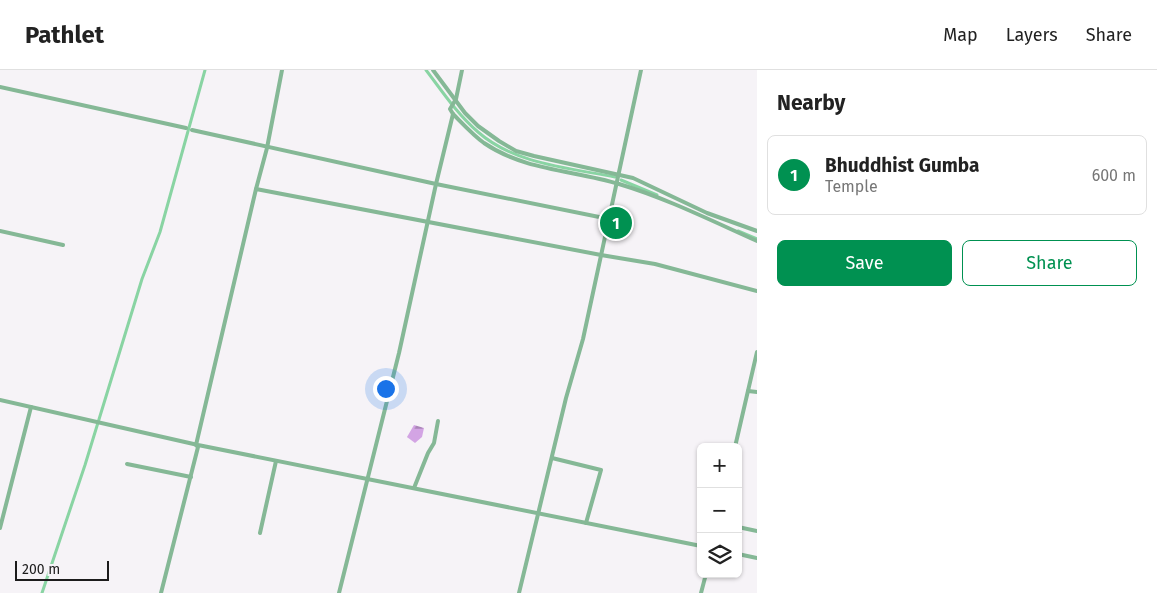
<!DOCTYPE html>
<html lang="en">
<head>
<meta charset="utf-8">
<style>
	:root { --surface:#fff; --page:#f2f2f2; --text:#222; --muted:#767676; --line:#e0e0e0; --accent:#009151 }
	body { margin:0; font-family:"Fira Sans",sans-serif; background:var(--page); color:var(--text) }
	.controls { position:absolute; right:15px; bottom:15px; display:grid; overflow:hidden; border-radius:8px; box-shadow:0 1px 4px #0004 }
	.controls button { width:45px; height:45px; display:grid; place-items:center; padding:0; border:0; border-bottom:1px solid var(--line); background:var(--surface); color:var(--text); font:25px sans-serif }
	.scale { position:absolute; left:15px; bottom:12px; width:94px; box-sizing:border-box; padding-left:5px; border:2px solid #1c1b1c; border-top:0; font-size:14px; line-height:18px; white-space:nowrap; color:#1c1b1c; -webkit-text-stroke:4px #f6f3f7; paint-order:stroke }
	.you { position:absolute; left:385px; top:318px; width:18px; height:18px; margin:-12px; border:4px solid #fff; border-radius:50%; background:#1a73e8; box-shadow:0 0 0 8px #1a73e833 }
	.badge { display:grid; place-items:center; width:32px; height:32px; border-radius:50%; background:var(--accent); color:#fff; font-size:16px; font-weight:700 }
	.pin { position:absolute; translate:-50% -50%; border:2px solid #fff; box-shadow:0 1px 5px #0006 }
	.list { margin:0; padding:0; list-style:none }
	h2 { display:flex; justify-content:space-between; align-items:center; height:65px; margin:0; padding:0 20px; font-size:21px }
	h2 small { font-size:16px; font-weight:400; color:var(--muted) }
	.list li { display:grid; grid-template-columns:32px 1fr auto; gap:15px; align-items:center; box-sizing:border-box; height:80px; margin:0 10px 10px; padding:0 10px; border:1px solid var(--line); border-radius:8px }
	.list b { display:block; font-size:19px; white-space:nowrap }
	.list p { margin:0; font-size:16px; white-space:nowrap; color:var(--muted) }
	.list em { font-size:16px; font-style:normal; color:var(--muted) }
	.actions { display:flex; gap:10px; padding:15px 20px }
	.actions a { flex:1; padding:11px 0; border:1px solid var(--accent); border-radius:8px; text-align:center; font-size:18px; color:var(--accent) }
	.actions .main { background:var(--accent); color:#fff }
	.icon { flex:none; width:28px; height:28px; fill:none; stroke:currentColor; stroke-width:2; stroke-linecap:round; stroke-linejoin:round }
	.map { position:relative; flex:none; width:757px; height:523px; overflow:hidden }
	header { display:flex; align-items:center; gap:30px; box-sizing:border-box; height:70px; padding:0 25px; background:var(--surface); border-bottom:1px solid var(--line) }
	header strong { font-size:24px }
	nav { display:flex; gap:28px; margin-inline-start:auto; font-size:18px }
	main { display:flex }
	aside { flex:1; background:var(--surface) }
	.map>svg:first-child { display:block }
	.forest { fill:url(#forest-firs) }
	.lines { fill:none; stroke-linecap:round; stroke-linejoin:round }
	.canal { stroke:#89d4a3; stroke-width:3 }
	.minor { stroke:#85b896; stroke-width:4 }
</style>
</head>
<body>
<header>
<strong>Pathlet</strong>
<nav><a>Map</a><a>Layers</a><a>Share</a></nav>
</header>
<main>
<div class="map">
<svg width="757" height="523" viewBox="0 0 757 523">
	<defs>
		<pattern id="forest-firs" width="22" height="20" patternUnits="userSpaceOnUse" patternTransform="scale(1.25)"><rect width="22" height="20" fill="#d3a4e4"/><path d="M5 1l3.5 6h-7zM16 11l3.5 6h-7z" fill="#aa85b8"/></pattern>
	</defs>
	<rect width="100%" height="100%" fill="#f6f3f7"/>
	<polygon class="forest" points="414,355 424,358 422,367 415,373 407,367"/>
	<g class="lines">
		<g class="canal">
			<path d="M426 0C442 21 457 44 478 62 514 94 569 98 615 107"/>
			<polyline points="621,110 657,125"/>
			<polyline points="738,161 757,169"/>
			<polyline points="42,523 85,395 142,209 160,162 205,0"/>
		</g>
		<g class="minor">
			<polyline points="433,0 465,43 478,56 499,71 516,81 534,86 633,108 707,143 757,161"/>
			<path d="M462 0 456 29 450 39 453 44C463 54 473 65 484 73 525 101 574 100 619 114 666 128 712 151 757 171"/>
			<polyline points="0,17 186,58"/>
			<polyline points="453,44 436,114 609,149"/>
			<polyline points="192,60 436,114 399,283 339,523"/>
			<polyline points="256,119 267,78 282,0"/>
			<polyline points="0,161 63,175"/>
			<polyline points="748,321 757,322"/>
			<polyline points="0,330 198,375 701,476"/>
			<polyline points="735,377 757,282"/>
			<polyline points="552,388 601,400 586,453"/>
			<polyline points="127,394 191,407"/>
			<polyline points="414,418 428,383 434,373 438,351"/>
			<polyline points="738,457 757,461"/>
			<polyline points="0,458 31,337"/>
			<polyline points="260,463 276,391"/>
			<polyline points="738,484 757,488"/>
			<polyline points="161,523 198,377 196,375 256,119 601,185 655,194 757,221"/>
			<polyline points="519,523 566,328 583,269 641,0"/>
			<polyline points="701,523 706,504"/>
		</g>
	</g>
</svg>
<div class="controls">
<button>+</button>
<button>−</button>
<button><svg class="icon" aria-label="layers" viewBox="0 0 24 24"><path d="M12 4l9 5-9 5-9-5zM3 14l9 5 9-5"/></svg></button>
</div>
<div class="scale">200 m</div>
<div class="you"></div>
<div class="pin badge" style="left:616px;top:153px">1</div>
</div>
<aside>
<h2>Nearby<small></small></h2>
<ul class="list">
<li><span class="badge">1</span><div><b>Bhuddhist Gumba</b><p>Temple</p></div><em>600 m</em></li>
</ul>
<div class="actions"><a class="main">Save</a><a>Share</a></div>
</aside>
</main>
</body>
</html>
